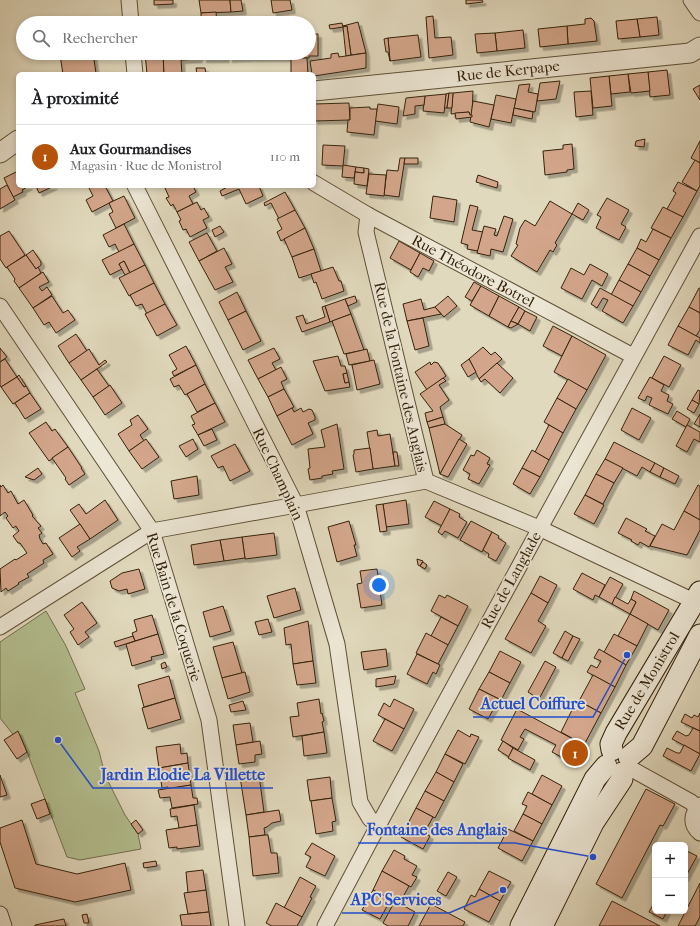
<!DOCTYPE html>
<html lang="fr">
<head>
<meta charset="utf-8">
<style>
	:root { --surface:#fff; --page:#f6f6f6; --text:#202124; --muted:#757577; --line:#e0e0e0; --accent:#b45309 }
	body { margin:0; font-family:"IM FELL French Canon",serif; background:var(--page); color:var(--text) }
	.controls { position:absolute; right:12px; bottom:12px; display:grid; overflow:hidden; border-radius:6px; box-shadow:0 2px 6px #0003 }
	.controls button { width:36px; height:36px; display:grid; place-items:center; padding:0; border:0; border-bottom:1px solid var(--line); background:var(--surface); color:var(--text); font:20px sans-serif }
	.you { position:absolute; left:379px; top:585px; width:14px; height:14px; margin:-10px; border:3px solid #fff; border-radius:50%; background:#1a73e8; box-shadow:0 0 0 6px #1a73e833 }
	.badge { display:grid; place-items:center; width:26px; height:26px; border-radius:50%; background:var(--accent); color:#fff; font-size:13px; font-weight:700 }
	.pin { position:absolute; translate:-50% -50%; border:2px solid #fff; box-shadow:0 1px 4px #0006 }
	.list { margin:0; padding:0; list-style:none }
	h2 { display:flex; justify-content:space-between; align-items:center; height:52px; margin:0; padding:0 16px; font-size:17px }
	h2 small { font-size:13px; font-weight:400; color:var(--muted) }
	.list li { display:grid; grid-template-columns:26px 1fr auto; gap:12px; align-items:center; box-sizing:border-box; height:64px; padding:0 16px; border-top:1px solid var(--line) }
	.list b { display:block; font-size:15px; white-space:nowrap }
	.list p { margin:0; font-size:13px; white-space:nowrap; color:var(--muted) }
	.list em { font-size:13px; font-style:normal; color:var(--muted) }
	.icon { flex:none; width:22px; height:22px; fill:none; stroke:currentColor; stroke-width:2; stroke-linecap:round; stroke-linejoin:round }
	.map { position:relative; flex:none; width:700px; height:926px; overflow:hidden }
	.search { position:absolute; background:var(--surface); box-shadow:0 2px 6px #0003; left:16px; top:16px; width:300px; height:44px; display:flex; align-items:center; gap:10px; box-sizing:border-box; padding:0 14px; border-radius:22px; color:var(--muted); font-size:15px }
	.panel { position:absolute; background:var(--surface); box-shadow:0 2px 6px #0003; left:16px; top:72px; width:300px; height:116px; border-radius:6px }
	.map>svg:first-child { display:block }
	.green { fill:#b3bf90; stroke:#74704e }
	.building { fill:#d3a68b; stroke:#34220b; filter:url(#shadow) }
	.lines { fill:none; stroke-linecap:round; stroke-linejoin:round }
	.minor-casing { stroke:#5f5038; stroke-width:17 }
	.tertiary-casing { stroke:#5f5038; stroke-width:21 }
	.secondary-casing { stroke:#34220b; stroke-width:23 }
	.minor { stroke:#ece6d4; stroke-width:15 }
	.tertiary { stroke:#ece6d4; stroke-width:19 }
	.secondary { stroke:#ece6d4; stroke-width:21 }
	.labels { text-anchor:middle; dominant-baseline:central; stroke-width:3.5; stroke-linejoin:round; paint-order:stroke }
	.street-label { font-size:15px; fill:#34220b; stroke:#ece6d4 }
	.leader { fill:none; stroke:#1d4ed8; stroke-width:1.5 }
	.callout-dot { fill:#1d4ed8; stroke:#ece6d4; stroke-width:1.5 }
	.callout-label { font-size:16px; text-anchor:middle; font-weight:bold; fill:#1d4ed8; stroke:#ece6d4; stroke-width:3.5; stroke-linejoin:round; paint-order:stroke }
</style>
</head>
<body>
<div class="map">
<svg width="700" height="926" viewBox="0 0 700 926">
	<defs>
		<filter id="shadow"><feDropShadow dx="3.5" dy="3.5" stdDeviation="0" flood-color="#0004"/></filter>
	</defs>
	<rect width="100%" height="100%" fill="#e1d9bd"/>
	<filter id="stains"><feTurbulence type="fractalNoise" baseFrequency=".005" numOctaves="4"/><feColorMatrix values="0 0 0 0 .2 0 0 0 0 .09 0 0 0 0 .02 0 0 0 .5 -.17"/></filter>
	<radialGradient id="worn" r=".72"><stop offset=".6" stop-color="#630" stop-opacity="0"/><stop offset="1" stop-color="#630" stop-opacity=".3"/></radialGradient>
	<polygon class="green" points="46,611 66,646 85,689 75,693 99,751 105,775 125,815 138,834 141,849 80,860 67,857 27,752 0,718 0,642"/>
	<g class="building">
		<polygon points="154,0 173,0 173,4 154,5"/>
		<polygon points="199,0 230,0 231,12 201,13"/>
		<polygon points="230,0 241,0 243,11 231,12"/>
		<polygon points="271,0 290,0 292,10 273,13"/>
		<polygon points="466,0 482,0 483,2 466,4"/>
		<polygon points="216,12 217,23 201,23 201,13"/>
		<polygon points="433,16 435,38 451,37 453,55 429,58 426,17"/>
		<polygon points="657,17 659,35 640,37 637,19"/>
		<polygon points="591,18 594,21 597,41 568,44 567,26 585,24 585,19"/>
		<polygon points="637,19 640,37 618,39 616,21"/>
		<polygon points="358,22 366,53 351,55 347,26 343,26"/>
		<polygon points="342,23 343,27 330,29 329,25"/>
		<polygon points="347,26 351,55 346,56 343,27"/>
		<polygon points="567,26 568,44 540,47 538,29"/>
		<polygon points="523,30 525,48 497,51 495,33"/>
		<polygon points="495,33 497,51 477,53 475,34"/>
		<polygon points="309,34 318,34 318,56 309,56 309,58 250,58 249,53 309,53"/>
		<polygon points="418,35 421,57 390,61 388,38"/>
		<polygon points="388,38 390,61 388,52 386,52 384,39"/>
		<polygon points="70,53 93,53 96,73 63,74 60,55"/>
		<polygon points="145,53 163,53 164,74 147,74"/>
		<polygon points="163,53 199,53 199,59 181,60 182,74 164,74"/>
		<polygon points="203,53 225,53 226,59 203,59"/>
		<polygon points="228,53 249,53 250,58 229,59"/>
		<polygon points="338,53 339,57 366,53 366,68 314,76 314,74 312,74 310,61 331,58 331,54"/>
		<polygon points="291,58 307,58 308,74 291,74"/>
		<polygon points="196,68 205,68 206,74 197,74"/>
		<polygon points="667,70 670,95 650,97 648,72"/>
		<polygon points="648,72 650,91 631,93 628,74"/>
		<polygon points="628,74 630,92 611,94 609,76"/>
		<polygon points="609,76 612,106 593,108 590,78"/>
		<polygon points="560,81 556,99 537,101 540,83"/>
		<polygon points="530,84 528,92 538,94 535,112 514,108 519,85"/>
		<polygon points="700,85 700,100 693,89"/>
		<polygon points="473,91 472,115 470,115 469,112 451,114 453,93"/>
		<polygon points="591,91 593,115 576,117 574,92"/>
		<polygon points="449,93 447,108 444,108 446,94"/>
		<polygon points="449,93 453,93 452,108 447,108"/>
		<polygon points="446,94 444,113 423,111 425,96"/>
		<polygon points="496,95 516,99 511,123 491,119"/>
		<polygon points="425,96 424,105 415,106 415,114 403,116 406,98"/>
		<polygon points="473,101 494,105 489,127 470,122"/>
		<polygon points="349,103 350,120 314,121 314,104"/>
		<polygon points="378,104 399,107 397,124 375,121"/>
		<polygon points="370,107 370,109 377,109 374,135 347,132 348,120 350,120 350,108"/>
		<polygon points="514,108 533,112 532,119 513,115"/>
		<polygon points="469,112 470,115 472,115 472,117 456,119 455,113"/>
		<polygon points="645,139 644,147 635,146 636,141"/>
		<polygon points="700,141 700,163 691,158"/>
		<polygon points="572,144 574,169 567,170 567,172 545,175 543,151 563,149 563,145"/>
		<polygon points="323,145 345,146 343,166 322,165"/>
		<polygon points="400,158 405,158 399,197 384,195 387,170 398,171"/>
		<polygon points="405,158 418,158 418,164 404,164"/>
		<polygon points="695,160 700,163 700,186 697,191 682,182"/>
		<polygon points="343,165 356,167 354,178 342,177"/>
		<polygon points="356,167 364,168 364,173 355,172"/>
		<polygon points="364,168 369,169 367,186 354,184 355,172 364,173"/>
		<polygon points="18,171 18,186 29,186 22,190 23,192 13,197 4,178"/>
		<polygon points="369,174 386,175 384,196 366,194"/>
		<polygon points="478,175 498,182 497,188 476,182"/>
		<polygon points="678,182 697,191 683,217 667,209 676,193 673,191"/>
		<polygon points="7,185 15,200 0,209 0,189"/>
		<polygon points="36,186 54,186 39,193"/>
		<polygon points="88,186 105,186 113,201 92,212 86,200 93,196"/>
		<polygon points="169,186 193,186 196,192 189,196 193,204 177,212 173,204 171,206 166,198 169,197 165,188"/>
		<polygon points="229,186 259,186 263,196 246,204 239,189 222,196 220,191"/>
		<polygon points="285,192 295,210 279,219 271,203 265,206 264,203"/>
		<polygon points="124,196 135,218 116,228 109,214 113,212 109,203"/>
		<polygon points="433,196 457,200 454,222 430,218"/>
		<polygon points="607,198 629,210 621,224 626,227 619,240 596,228 601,217 597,215"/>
		<polygon points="550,201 572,214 555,243 557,245 553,252 550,250 537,272 511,256 518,245 516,244 520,228 525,220 535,226"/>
		<polygon points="197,202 201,210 204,208 209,217 203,220 207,228 190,237 186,229 183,230 179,221 181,220 177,212"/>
		<polygon points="578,203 589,210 583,220 572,214"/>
		<polygon points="470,205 478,207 472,230 483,232 478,251 467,249 468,245 461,243"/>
		<polygon points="663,207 683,217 671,238 651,228"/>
		<polygon points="295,210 305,228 281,241 277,232 282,229 277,219"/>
		<polygon points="504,216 513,219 503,252 491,249 490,256 477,253 484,226 496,229 494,235 497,236"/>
		<polygon points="124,224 134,244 119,252 115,244 109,247 103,235"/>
		<polygon points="220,226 224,232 215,237 212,230"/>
		<polygon points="305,228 314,249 292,257 284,239"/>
		<polygon points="653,229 671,238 659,260 637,248 641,239 646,242"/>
		<polygon points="9,231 25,255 6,268 0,259 0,236"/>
		<polygon points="207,233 217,251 199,261 189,242"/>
		<polygon points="399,241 420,253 411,270 390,258"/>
		<polygon points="134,244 145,265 130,273 124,261 119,264 122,269 110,275 102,260"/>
		<polygon points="224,248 232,264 225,267 233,282 215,290 199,261"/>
		<polygon points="637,248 659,260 650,276 628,264"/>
		<polygon points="314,249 321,271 299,278 292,257"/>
		<polygon points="33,250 41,262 41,265 36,269 26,255"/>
		<polygon points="420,253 434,261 429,271 423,268 418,277 410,272"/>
		<polygon points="26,255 36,269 38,267 41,273 19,288 14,281 15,279 7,267"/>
		<polygon points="124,261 130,273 125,275 119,264"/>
		<polygon points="590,264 608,274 602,286 592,280 582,299 561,288 571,268 584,275"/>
		<polygon points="628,264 650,276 641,292 619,280"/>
		<polygon points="145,265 154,283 129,296 119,278"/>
		<polygon points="333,267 339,281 341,281 344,291 322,299 316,282 314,283 311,274"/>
		<polygon points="43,272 49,282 39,287 42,291 47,287 52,295 33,308 19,288"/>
		<polygon points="619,280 641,292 633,306 611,295"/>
		<polygon points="474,282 481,286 472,301 465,297"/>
		<polygon points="154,283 165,304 147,314 142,304 136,306 130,295"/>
		<polygon points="481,286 499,296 489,316 470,305"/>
		<polygon points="600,288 633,306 623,323 602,311 608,300 603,298 597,308 591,304"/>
		<polygon points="699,288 700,288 700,313 689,307"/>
		<polygon points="237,292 246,311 228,320 219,302"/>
		<polygon points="52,296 63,313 68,310 75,320 56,333 49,322 44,325 33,308"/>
		<polygon points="355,296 357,302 348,306 345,299"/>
		<polygon points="448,296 457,306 444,317 435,307"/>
		<polygon points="499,296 519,307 508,327 489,316"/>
		<polygon points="345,299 351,314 330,322 325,306"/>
		<polygon points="421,299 424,310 435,307 441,314 407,321 403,304"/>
		<polygon points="165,304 177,325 157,336 145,314"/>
		<polygon points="325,306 330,322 302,332 296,317 303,315 306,324 325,317 322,307"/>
		<polygon points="519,307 525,311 518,324 511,321"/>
		<polygon points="689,307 700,313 700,330 696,336 678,326"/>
		<polygon points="246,311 261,341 243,350 228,320"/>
		<polygon points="525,311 537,317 530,331 518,324"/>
		<polygon points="351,314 364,350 344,354 332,321"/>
		<polygon points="423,318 429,346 415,350 407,321"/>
		<polygon points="511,321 518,324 511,328 508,327"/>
		<polygon points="553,326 572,336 562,356 543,346"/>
		<polygon points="678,326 700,338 700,343 696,340 688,355 668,345"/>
		<polygon points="76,334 87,351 69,363 58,346"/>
		<polygon points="572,336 606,355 587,390 554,372"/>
		<polygon points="186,346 196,365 174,376 172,372 177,369 169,355"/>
		<polygon points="483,347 491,355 495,352 502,359 479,379 469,359"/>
		<polygon points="0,348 7,357 0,362"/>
		<polygon points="274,348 280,359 272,363 276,370 258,379 248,360"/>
		<polygon points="89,349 99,365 105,360 107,362 81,380 69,363"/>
		<polygon points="367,349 370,361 349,365 346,354"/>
		<polygon points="338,356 341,366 345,366 347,373 343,374 345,383 349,382 350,387 325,391 313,361"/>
		<polygon points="664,356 681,365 669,387 652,378"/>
		<polygon points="5,359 17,377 1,387 0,385 0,362"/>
		<polygon points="469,359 476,372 468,377 461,365"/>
		<polygon points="374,360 380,384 357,390 352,365"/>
		<polygon points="430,362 431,365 434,362 438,363 446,376 427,390 415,372"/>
		<polygon points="497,363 513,378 500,393 485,379 481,382 479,379"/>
		<polygon points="196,365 205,384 185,395 179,385 174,387 170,379"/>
		<polygon points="281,367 287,379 281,382 284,389 268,397 258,379"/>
		<polygon points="97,369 109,386 93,397 81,380"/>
		<polygon points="347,373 349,382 345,383 343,374"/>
		<polygon points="19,375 26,386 24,387 17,377"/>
		<polygon points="17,377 24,387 26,386 30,393 13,404 1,387"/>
		<polygon points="650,377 664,385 661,391 669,395 667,401 673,404 668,414 649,405 652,398 647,396 645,401 638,398"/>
		<polygon points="443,378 446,381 439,385 449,400 440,407 443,417 427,422 425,413 433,411 420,394"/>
		<polygon points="568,379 587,390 576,409 557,398"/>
		<polygon points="205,384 215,403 197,412 187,394"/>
		<polygon points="110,385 122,403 105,415 93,397"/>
		<polygon points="284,389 294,407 277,416 268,397"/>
		<polygon points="698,390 700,391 699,404 692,400"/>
		<polygon points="30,393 41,409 25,419 15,403"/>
		<polygon points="557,398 576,409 563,433 544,422"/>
		<polygon points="692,400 699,404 694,413 687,409"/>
		<polygon points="215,403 225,422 198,435 192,425 195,424 191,416"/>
		<polygon points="292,408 294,412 301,408 303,412 309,409 312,410 315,417 315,420 308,423 313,434 292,445 277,416"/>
		<polygon points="632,408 651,418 639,440 621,430"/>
		<polygon points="677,411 690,419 686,427 672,419"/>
		<polygon points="700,414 700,427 694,424"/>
		<polygon points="138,415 148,429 140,435 144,441 129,451 118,434 132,425 130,420"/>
		<polygon points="443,417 445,424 429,428 427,422"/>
		<polygon points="46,422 52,431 55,429 68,447 49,461 29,433"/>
		<polygon points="337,424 344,469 332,471 333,474 322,476 322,478 310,480 308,469 310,468 308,449 325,447 321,430"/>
		<polygon points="445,424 462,435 440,474 429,428"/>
		<polygon points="549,425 563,433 549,460 535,452"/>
		<polygon points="687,425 700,432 700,442 694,439 687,452 676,446"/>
		<polygon points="212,429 217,440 204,446 198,435"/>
		<polygon points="377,430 378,436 390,434 395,466 373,469 367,432"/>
		<polygon points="146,439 159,457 142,469 129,451"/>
		<polygon points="193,439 198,449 186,457 179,446"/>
		<polygon points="459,439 467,444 448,477 440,474"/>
		<polygon points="614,442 655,463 650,472 642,467 637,476 605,459"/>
		<polygon points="235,444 250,471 230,481 223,466 218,468 211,456"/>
		<polygon points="68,447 82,468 81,468 85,474 69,485 65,479 66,478 52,458"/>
		<polygon points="370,448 373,469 356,472 353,455 354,454 354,450"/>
		<polygon points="477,450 490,458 487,464 490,465 479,484 468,479 470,474 463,470 471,455 474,456"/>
		<polygon points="532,450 549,460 540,477 522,468"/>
		<polygon points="393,452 397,452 399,466 395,466"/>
		<polygon points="605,459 623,468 614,483 596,474"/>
		<polygon points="655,463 664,468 660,477 650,472"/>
		<polygon points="38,468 42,474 34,480 25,477"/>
		<polygon points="522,468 540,477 530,494 513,484"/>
		<polygon points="664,468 679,476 675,484 660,477"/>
		<polygon points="596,474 614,483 603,504 585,495"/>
		<polygon points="197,476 199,495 174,499 171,481"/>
		<polygon points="0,485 1,487 3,485 8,493 11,491 18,504 24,500 33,515 32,516 41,526 38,528 42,533 39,535 40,539 43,544 46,543 53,554 43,560 44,563 27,574 29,577 18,583 19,584 8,591 6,588 1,592 0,569 15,559 16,560 27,553 20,543 18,543 13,536 19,531 16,526 13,528 6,518 8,516 5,512 0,516"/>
		<polygon points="698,485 700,486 700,520 684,511"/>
		<polygon points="585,495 604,505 594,524 574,514"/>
		<polygon points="105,500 118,520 90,539 70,510 79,504 86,514"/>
		<polygon points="406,500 409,524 386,527 383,504"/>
		<polygon points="434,501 450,509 442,526 425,517"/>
		<polygon points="383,504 387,531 380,532 376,505"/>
		<polygon points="450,509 460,514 459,517 467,522 458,538 445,531 442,535 438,532"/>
		<polygon points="684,511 700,520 700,530 687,555 650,546 662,524 674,530"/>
		<polygon points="626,518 647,529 645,531 655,536 649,547 640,542 638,545 631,541 632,540 618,533"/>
		<polygon points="349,521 356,545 354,545 357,556 337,562 328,527"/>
		<polygon points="471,521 492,532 482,552 460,540"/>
		<polygon points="80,524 90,539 77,547 80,551 72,557 59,538"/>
		<polygon points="492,532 499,536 498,538 506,543 496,561 488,557 489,554 483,550"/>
		<polygon points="274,533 277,555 245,559 242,537"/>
		<polygon points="242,537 245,558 224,561 220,540"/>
		<polygon points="220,540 224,561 194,565 191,545"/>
		<polygon points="417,559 423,561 420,566 418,565"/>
		<polygon points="423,562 427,565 425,569 420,566"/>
		<polygon points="139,569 145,589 128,594 127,589 119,591 112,588 110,581 122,573"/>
		<polygon points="377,569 382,605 361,608 357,584 362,583 360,571"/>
		<polygon points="582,573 605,585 599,597 595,595 593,600 573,589"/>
		<polygon points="540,576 557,585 548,603 531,593"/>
		<polygon points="610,577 623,584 612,604 599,597"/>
		<polygon points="295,588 301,610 274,618 267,596"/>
		<polygon points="634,591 669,610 658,630 630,614 636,602 631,599"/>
		<polygon points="531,593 548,603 538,621 546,626 531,653 505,639"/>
		<polygon points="439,595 445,598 447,595 468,606 458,626 431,611"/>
		<polygon points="615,597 628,604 631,599 636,602 630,614 612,604"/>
		<polygon points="82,602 97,623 85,632 89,637 78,645 70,632 74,629 64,615"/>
		<polygon points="223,606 231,631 210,637 203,612"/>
		<polygon points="630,614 648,624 637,646 618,636"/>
		<polygon points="152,615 158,634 135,641 132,633 137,631 134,620"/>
		<polygon points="441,617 458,626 448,645 431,636"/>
		<polygon points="268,619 272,632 259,635 255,622"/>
		<polygon points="308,621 313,661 293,664 291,644 286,645 284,628"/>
		<polygon points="565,631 573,636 562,658 553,653"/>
		<polygon points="426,633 448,645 438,664 416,653"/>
		<polygon points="158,634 164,654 151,657 152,660 132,666 126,644"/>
		<polygon points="614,634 637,646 626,665 604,652"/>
		<polygon points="133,636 135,641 116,647 114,642"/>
		<polygon points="573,636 580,639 568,661 562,658"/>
		<polygon points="233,642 242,673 222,678 213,647"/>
		<polygon points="386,649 388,666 364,670 361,652"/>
		<polygon points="599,649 626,665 615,687 587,672 591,665 597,668 601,661 594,658"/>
		<polygon points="500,651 521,662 510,683 489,672"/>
		<polygon points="417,654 440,665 436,674 433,672 427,684 407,674"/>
		<polygon points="313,661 316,683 297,685 293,664"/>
		<polygon points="545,661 556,667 539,699 528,692"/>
		<polygon points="165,662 167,667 162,669 161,664"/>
		<polygon points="245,672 250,692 228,699 222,678"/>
		<polygon points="489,672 510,683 501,700 479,689"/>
		<polygon points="593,675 615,687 601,713 579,701"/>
		<polygon points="169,676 175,698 144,707 138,685"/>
		<polygon points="396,676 394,684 376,687 376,679"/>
		<polygon points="479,689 499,699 488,719 469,709"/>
		<polygon points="175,698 181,719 148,729 142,708"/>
		<polygon points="319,699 321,714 322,713 324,721 322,722 324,732 293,737 290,717 299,716 297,703"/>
		<polygon points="394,699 414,709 404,729 378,715 384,703 390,707"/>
		<polygon points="577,700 601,713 584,745 561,732"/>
		<polygon points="243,701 246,710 231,712 229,705"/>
		<polygon points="517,709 584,745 574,764 552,752 556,745 525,729 520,737 524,739 518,750 501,740"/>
		<polygon points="700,713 700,731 681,722 685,714 692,718 694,715 698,717"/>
		<polygon points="385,719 404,729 392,751 373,741"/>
		<polygon points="250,723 253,742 236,745 233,725"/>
		<polygon points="693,728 700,731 700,754 672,739 677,731 686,736 689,735"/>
		<polygon points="458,730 470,737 471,734 479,737 465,764 445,754"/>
		<polygon points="18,731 27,752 17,759 4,740"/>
		<polygon points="324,732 327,753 304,756 302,736"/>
		<polygon points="260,741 262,754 255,755 255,762 239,764 236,745"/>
		<polygon points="503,741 513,748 509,757 498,750"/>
		<polygon points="180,744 181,754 187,753 188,763 159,768 156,747"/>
		<polygon points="684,745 700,754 691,771 663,756 667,748 677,753 680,753"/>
		<polygon points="513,748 535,760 530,770 508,758"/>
		<polygon points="445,754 463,764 454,782 436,772"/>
		<polygon points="188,763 191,785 168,789 168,787 162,788 159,768"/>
		<polygon points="436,772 454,782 444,801 425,791"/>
		<polygon points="0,775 7,795 0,797"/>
		<polygon points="259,775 264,812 246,815 240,777"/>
		<polygon points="542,775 562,786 552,805 532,794"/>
		<polygon points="330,777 332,798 310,801 307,780"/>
		<polygon points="191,785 193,798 197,798 198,804 172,808 170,797 160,798 158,790"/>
		<polygon points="646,789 675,804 663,826 660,825 622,898 596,884"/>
		<polygon points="425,791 444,801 435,818 416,808"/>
		<polygon points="528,792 552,805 542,824 523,814 527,806 522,804"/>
		<polygon points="332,798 336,821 332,822 333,831 316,834 311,801"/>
		<polygon points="45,799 50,814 37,819 31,804"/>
		<polygon points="194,805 197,825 179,828 177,816 171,817 170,809"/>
		<polygon points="416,808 433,817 424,833 430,836 423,849 401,837"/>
		<polygon points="279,810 281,821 272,823 267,827 264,828 265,835 249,837 246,815"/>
		<polygon points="523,814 542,824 533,841 514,831"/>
		<polygon points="22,820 36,864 77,874 125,863 131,890 75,902 15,888 0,842 0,828"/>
		<polygon points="136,820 143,830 138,834 131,824"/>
		<polygon points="197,825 200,846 177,849 177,847 169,848 166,830"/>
		<polygon points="508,829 533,841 522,861 498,848"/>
		<polygon points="265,835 268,835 271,853 277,853 279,873 253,876 249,837"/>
		<polygon points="312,843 335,856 325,876 306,867 311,857 305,854"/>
		<polygon points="394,850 405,856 404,859 417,866 412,875 417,877 411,887 382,871"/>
		<polygon points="685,850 697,856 685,878"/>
		<polygon points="156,861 157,866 144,868 143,863"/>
		<polygon points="203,870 206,890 188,893 186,872"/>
		<polygon points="382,871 409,886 399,904 373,890"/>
		<polygon points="489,871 511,882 500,901 479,889"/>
		<polygon points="448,872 457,877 446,896 437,891"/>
		<polygon points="300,877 316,886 310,897 312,898 302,917 284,908"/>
		<polygon points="700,883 700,917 695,926 678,926"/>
		<polygon points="479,889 500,901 489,922 464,909 471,895 475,897"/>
		<polygon points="206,890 209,912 188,914 184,893"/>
		<polygon points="373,890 391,899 380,919 362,910"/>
		<polygon points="395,901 415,912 408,926 388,926 383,923"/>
		<polygon points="612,901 660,926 599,926"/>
		<polygon points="655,901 655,911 667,911 663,919 649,912"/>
		<polygon points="276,903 302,917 297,926 272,926 266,923"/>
		<polygon points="431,904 465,922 463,926 419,926"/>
		<polygon points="209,912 211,926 182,926 180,915"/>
		<polygon points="87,914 89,923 84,923 82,915"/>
		<polygon points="64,919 66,926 35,926 35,925"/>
	</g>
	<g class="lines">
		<defs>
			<g id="minor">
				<polyline points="129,0 131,23"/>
				<polyline points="691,0 700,13"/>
				<polyline points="133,53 135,74"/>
				<polyline points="314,183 368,215 633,356"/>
				<polyline points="135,186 296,505 337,644 360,802 370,819 379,824"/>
				<polyline points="368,215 366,232 426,481 539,528 700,604"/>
				<polyline points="0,306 152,531 209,720 237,926"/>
				<polyline points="0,627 152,531 296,505 426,481"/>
				<polyline points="628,767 691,802 697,808"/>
				<path d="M700 805C691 814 690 825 700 833"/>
				<polyline points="0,914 4,926"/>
				<polyline points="325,926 379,824 546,517 700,236"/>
			</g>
			<g id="tertiary">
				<polyline points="314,91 690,53 700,47"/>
				<polyline points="0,153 18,140"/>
			</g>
			<g id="secondary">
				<polyline points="612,750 611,744 616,733 700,592"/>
				<polyline points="629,757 642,746 700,635"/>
				<polyline points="521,926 595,779 606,766"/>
				<polyline points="542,926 593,823 622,779 622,773"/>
			</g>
		</defs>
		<use href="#minor" class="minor-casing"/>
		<use href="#tertiary" class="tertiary-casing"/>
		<use href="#secondary" class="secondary-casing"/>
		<use href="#minor" class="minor"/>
		<use href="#tertiary" class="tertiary"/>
		<use href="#secondary" class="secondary"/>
	</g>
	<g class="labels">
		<g class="street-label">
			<text transform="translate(508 71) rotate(-6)">Rue de Kerpape</text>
			<text transform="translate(473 271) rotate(28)">Rue Théodore Botrel</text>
			<text transform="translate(401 377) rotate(77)">Rue de la Fontaine des Anglais</text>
			<text transform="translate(278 474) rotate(65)">Rue Champlain</text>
			<text transform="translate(511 580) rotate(-61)">Rue de Langlade</text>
			<text transform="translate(174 607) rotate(73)">Rue Bain de la Coquerie</text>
			<text transform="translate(647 681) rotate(-59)">Rue de Monistrol</text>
		</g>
	</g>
	<path class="leader" d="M627 655L593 717H473M58 740L93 788H273M593 857L515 843H358M503 890L449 913H342"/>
	<g class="callout-dot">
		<circle cx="627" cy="655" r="4"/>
		<circle cx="58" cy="740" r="4"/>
		<circle cx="593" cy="857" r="4"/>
		<circle cx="503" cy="890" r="4"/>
	</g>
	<g class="callout-label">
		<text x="533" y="709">Actuel Coiffure</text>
		<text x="183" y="780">Jardin Elodie La Villette</text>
		<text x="437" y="835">Fontaine des Anglais</text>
		<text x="396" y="905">APC Services</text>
	</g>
	<rect width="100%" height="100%" filter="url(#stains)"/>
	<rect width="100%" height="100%" fill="url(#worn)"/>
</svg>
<div class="controls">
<button>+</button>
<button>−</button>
</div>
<div class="you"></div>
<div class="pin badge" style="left:575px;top:753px">1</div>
<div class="search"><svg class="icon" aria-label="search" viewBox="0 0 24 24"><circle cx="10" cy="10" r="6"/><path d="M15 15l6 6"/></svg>Rechercher</div>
<section class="panel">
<h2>À proximité<small></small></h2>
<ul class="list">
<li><span class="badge">1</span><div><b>Aux Gourmandises</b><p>Magasin · Rue de Monistrol</p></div><em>110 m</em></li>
</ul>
</section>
</div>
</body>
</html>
